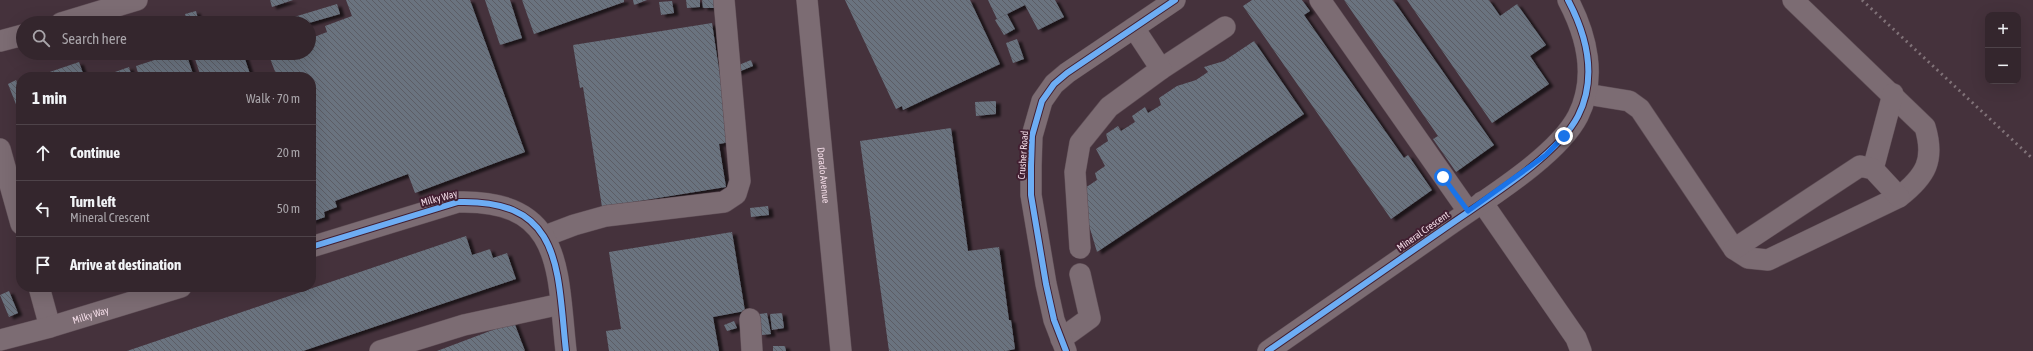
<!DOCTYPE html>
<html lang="en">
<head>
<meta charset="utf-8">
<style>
	:root { --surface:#34262d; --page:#3c2e35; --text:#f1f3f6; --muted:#a9a5aa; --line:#4e4349 }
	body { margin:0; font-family:"Asap Condensed",sans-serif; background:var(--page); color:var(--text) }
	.controls { position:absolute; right:12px; top:12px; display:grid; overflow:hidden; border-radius:8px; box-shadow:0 4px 16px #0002 }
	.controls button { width:36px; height:36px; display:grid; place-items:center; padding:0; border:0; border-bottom:1px solid var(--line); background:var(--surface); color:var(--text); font:20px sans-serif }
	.stop { position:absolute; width:12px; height:12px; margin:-9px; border:3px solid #1a73e8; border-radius:50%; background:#fff }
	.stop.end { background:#1a73e8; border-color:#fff; box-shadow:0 1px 4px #0008 }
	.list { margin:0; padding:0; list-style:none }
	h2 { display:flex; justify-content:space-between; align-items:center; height:52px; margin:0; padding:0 16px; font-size:17px }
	h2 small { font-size:13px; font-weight:400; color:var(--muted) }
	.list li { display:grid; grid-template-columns:26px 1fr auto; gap:12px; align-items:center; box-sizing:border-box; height:56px; padding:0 16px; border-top:1px solid var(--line) }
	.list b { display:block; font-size:15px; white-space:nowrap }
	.list p { margin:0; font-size:13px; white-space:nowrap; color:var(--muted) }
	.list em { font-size:13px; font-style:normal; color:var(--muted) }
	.icon { flex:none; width:22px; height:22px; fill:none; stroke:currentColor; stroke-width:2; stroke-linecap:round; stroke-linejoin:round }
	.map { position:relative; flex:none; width:2033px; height:351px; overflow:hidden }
	.search { position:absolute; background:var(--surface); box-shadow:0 4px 16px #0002; left:16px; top:16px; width:300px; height:44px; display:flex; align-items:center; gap:10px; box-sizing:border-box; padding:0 14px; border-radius:22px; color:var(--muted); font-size:15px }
	.panel { position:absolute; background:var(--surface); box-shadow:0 4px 16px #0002; left:16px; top:72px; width:300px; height:220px; border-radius:16px }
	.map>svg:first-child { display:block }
	.building { fill:url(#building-back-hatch); filter:url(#shadow) }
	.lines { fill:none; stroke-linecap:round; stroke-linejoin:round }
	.minor-casing { stroke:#5f4e56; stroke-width:22 }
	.minor { stroke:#7c6c73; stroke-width:21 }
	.rail { stroke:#807278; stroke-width:3; stroke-dasharray:2 4; stroke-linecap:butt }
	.cycleway-casing { stroke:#422032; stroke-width:8 }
	.cycleway { stroke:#6dadf4; stroke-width:6 }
	.route { stroke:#1a73e8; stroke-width:5 }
	.labels { text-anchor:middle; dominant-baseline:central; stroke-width:4; stroke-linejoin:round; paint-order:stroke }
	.street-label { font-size:10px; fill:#f2dbe6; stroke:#422032 }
</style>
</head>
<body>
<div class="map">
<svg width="2033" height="351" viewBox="0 0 2033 351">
	<defs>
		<pattern id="building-back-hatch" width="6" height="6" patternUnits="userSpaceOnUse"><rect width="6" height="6" fill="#6a737f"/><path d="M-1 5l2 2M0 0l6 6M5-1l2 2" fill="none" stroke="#5b5d65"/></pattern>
		<filter id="shadow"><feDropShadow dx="4.5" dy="2.5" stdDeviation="1" flood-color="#0009"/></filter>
	</defs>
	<rect width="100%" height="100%" fill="#45323c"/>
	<g class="building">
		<polygon points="270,0 293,0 272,7"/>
		<polygon points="346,0 470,0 525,152 415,193 408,174 335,201 337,207 324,212 325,217 311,222 311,77 277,77 268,53 309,53 309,39 327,32 325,26 352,16"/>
		<polygon points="485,0 510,0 522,38 500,45"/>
		<polygon points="522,0 624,0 624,2 534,34"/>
		<polygon points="633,0 647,0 634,5"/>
		<polygon points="686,0 700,0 700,7 687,8"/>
		<polygon points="702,0 715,0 715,8 703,8"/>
		<polygon points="845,0 970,0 1000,64 903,110 902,106 896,109"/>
		<polygon points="988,0 1055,0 1064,17 1038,30 1025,5 997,19"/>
		<polygon points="1252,0 1302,0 1310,11 1304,15 1404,158 1408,155 1432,190 1391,219 1243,6"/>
		<polygon points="1344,0 1393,0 1494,145 1456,172 1433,139 1438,136"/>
		<polygon points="1407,0 1489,0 1500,16 1517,4 1546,45 1530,56 1549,84 1492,123"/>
		<polygon points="672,1 674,13 661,15 659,2"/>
		<polygon points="337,4 340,14 309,23 274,23"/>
		<polygon points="196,11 199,23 188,23 185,14"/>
		<polygon points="1007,14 1015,29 1004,35 995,20"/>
		<polygon points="712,23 730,142 719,144 726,187 602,207 583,87 580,88 573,45"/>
		<polygon points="1017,39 1024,59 1013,63 1006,43"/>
		<polygon points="1254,41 1304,114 1097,252 1079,192 1097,180 1095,173 1105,166 1096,149 1108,141 1106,134 1118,126 1121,131 1135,122 1132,116 1145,107 1148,113 1161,105 1159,98 1177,86 1196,80 1208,72 1204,67 1224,61"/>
		<polygon points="176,53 186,53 194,77 139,77 136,66"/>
		<polygon points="193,53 243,53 251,77 201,77"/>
		<polygon points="751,60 753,66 736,73 734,67"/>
		<polygon points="79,62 83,73 72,77 35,77"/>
		<polygon points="129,67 132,77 101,77"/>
		<polygon points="16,80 21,92 21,117 8,84"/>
		<polygon points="996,101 996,114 976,116 975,102"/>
		<polygon points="951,128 968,251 999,247 1009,320 1011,320 1015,349 1006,351 889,351 860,141"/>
		<polygon points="768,206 769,215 751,217 750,208"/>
		<polygon points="732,232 745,311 713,317 719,351 609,351 606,331 621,329 609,252"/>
		<polygon points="466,236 472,255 490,249 493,258 507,253 516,279 303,351 127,351"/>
		<polygon points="9,291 18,313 9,317 0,295"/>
		<polygon points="767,313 771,334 762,335 759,314"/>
		<polygon points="782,313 784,328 772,330 770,314"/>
		<polygon points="734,321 737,328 727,331 724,325"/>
		<polygon points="514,322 525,351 437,351"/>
		<polygon points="773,346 785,346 786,351 773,351"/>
	</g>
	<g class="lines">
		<defs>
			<g id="minor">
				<path id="s1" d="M807 0 841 351"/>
				<polyline points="1320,0 1468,211"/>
				<polyline points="61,23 137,0"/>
				<polyline points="0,41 23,35"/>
				<polyline points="1161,69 1225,27"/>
				<path d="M1586 94 1629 101 1640 109 1734 249 1748 258 1768 260 1899 197C1926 176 1935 160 1925 127L1793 0"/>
				<polyline points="0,149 21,224"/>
				<polyline points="1873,169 1893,94"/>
				<polyline points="1482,202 1576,338 1581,351"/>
				<polyline points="545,236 574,225 606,216 724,202 736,194 740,181 724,0"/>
				<path d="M311 247 458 202C564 199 557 271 566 351"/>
				<polyline points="1080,248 1075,172 1080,143 1109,107 1161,69 1134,28"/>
				<polyline points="1734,249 1860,166 1873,169 1899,197"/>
				<polyline points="39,287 50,327"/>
				<polyline points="750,319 752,351"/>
				<polyline points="1061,339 1090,318 1080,274"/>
				<path id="s2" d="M0 340 50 327 181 287"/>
				<polyline points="380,351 464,325 561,304"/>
				<polyline points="1066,351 1054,320 1046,284 1031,195 1031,166 1032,136 1042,101 1054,84 1067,73 1175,0"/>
				<path d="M1268 351C1327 310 1386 269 1445 228 1483 201 1557 157 1578 116 1597 78 1587 36 1568 0"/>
			</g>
		</defs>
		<use href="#minor" class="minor-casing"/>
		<use href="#minor" class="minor"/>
		<polyline class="rail" points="1862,0 2033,159"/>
		<defs>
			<g id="cycleway">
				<path d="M311 247 458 202C564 199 557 271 566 351"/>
				<polyline points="1066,351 1054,320 1046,284 1031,195 1031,166 1032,136 1042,101 1054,84 1067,73 1175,0"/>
				<path d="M1268 351C1327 310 1386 269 1445 228 1483 201 1557 157 1578 116 1597 78 1587 36 1568 0"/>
			</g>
		</defs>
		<use href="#cycleway" class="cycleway-casing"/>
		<use href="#cycleway" class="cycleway"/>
	</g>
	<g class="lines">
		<polyline class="route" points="1443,177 1468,211 1546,155 1564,136"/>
	</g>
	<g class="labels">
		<g class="street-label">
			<text transform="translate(1023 155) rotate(-86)">Crusher Road</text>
			<text stroke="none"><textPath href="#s1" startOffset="176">Dorado Avenue</textPath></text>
			<text transform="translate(439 198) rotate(-15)">Milky Way</text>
			<text transform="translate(1423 231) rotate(-35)">Mineral Crescent</text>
			<text stroke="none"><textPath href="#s2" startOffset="94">Milky Way</textPath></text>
		</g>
	</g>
</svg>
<div class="controls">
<button>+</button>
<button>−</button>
</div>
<div class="stop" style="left:1443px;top:177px"></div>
<div class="stop end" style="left:1564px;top:136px"></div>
<div class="search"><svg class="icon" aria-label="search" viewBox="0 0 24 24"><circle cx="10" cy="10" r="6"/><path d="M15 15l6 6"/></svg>Search here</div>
<section class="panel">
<h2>1 min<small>Walk · 70 m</small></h2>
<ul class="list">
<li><svg class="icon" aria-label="ahead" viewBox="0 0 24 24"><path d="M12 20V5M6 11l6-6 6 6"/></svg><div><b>Continue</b></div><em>20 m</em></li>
<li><svg class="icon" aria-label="left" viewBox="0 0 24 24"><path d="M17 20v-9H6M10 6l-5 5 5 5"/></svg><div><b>Turn left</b><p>Mineral Crescent</p></div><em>50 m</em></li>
<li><svg class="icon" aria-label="arrive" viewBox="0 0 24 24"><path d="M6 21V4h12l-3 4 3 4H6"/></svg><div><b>Arrive at destination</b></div></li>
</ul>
</section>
</div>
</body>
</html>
